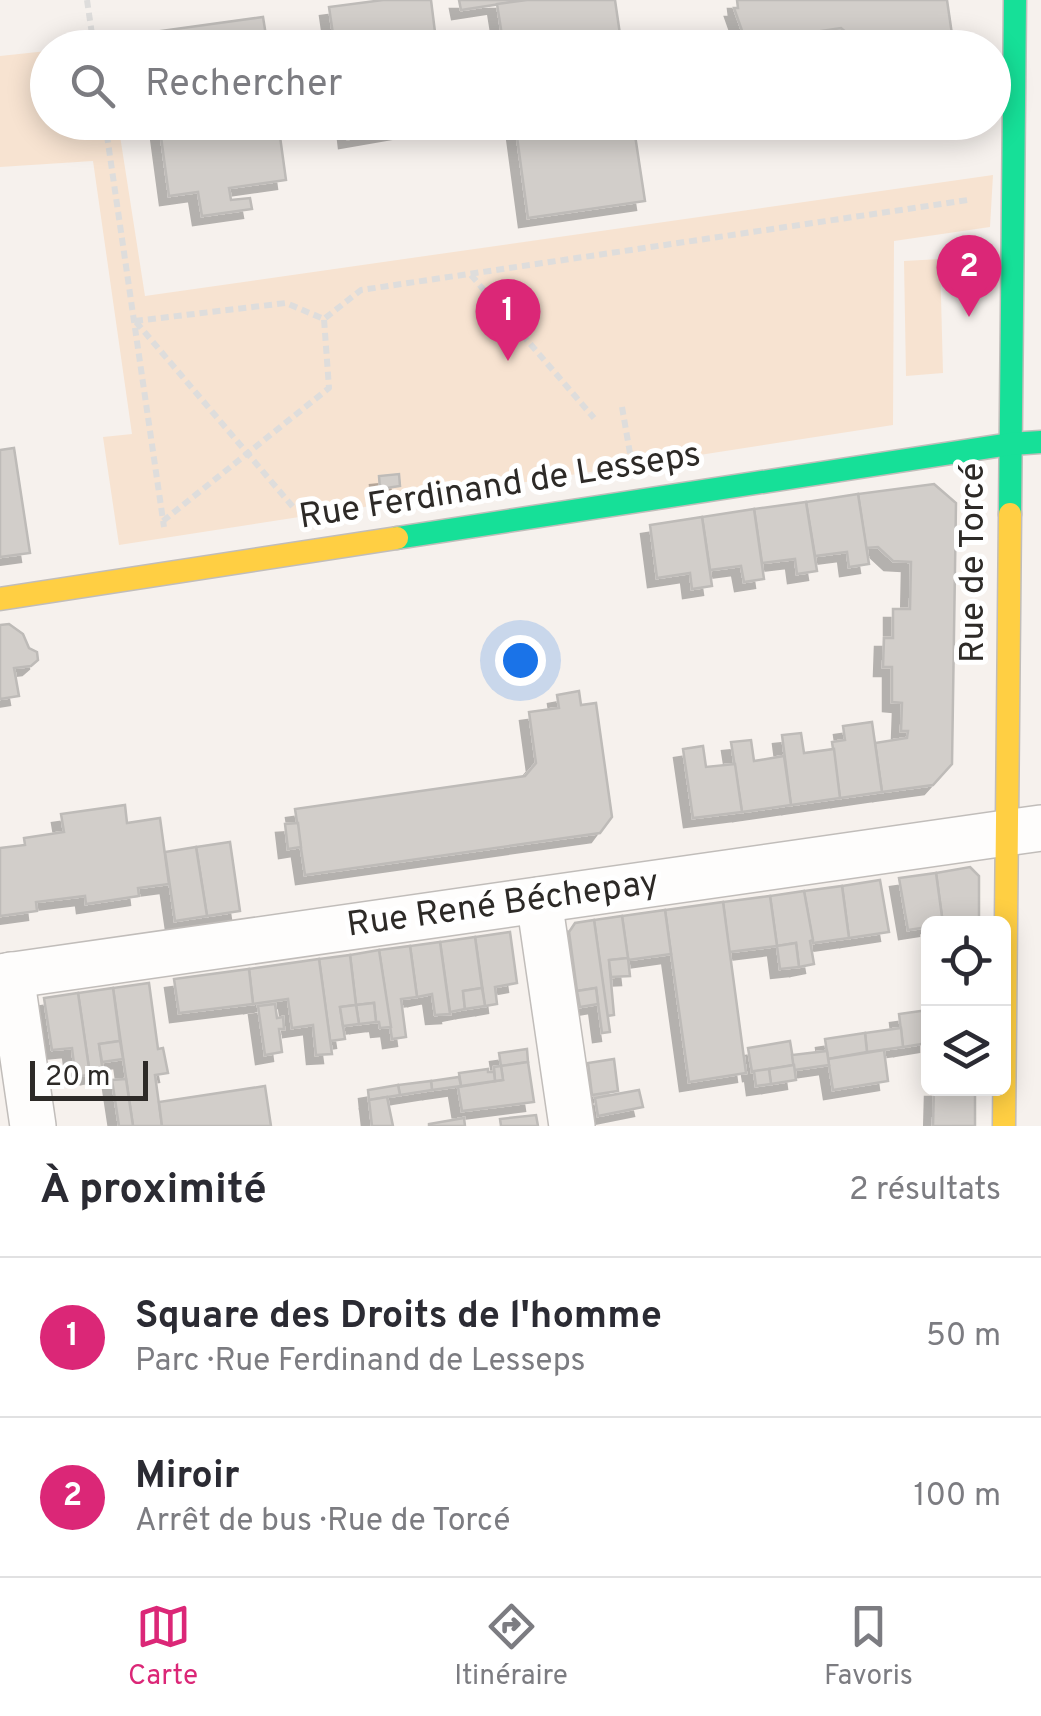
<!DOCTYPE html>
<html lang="fr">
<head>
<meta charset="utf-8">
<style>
	:root { --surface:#fff; --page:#f2f2f3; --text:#2b2b33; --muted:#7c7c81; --line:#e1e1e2; --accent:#db2777 }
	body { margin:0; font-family:Overpass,sans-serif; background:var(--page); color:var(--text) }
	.controls { position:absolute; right:30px; bottom:30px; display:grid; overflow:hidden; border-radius:15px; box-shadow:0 5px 25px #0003 }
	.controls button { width:90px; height:90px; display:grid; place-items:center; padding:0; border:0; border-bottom:2px solid var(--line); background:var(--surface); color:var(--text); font:50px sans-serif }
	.scale { position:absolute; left:30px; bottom:25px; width:118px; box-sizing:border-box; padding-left:10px; border:5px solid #2d2a27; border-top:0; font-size:28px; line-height:35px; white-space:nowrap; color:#2d2a27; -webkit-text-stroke:8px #fff; paint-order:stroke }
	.you { position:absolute; left:520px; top:660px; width:35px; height:35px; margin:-25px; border:8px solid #fff; border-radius:50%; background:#1a73e8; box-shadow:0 0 0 15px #1a73e833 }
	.badge { display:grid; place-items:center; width:65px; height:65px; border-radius:50%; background:var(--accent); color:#fff; font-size:32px; font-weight:700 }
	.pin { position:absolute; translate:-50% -82px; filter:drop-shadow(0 2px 5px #0008) }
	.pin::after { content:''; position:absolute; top:52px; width:35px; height:30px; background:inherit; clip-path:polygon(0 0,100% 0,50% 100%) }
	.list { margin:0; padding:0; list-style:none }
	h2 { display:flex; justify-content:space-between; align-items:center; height:130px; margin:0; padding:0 40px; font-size:42px }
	h2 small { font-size:32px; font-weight:400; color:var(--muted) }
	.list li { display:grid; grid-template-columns:65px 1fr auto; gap:30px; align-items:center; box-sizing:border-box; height:160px; padding:0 40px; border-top:2px solid var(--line) }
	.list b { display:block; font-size:38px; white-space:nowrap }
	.list p { margin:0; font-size:32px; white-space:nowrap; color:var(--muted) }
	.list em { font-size:32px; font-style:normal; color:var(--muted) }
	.icon { flex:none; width:55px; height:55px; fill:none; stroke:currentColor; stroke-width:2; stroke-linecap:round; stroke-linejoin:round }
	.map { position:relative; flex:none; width:1041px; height:1126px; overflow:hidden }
	.search { position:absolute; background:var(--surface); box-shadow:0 5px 25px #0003; left:30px; right:30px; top:30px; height:110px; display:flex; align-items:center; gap:25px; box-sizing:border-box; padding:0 35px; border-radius:55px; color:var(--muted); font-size:38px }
	.sheet { height:450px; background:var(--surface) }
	nav { display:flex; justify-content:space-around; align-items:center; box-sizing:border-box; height:140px; border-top:2px solid var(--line); background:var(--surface); font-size:28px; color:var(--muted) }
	nav a { display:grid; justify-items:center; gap:5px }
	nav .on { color:var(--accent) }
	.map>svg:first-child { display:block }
	.green { fill:#f7e3d1 }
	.building { fill:#d2ceca; stroke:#bebbb8; stroke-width:2.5; filter:url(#shadow) }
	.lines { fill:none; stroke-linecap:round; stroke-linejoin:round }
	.street-casing { stroke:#c1bdba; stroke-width:48 }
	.fast-casing { stroke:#c1bdba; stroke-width:25 }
	.slow-casing { stroke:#c1bdba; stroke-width:25 }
	.path { stroke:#dedddc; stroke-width:6; stroke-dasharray:8 5; stroke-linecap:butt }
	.street { stroke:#fefdfc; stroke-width:45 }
	.fast { stroke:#16e098; stroke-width:22 }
	.slow { stroke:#ffcf43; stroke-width:22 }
	.labels { text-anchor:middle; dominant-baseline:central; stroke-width:10; stroke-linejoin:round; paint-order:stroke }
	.street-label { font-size:35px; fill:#2d2a27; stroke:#fff }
</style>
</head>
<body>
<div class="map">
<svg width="1041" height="1126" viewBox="0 0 1041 1126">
	<defs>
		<filter id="shadow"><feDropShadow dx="-9" dy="9" stdDeviation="0" flood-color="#0004"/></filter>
	</defs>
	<rect width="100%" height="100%" fill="#f6f1ed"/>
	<g class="green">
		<polygon points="47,51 48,122 118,123 145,296 993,175 990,227 894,241 893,425 119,545 103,437 132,434 93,161 0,167 0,56"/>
		<polygon points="940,259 943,373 906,376 904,261"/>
	</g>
	<g class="building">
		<polygon points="383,0 431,0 437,48 335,48 329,7"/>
		<polygon points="459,0 527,0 461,10"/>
		<polygon points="527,0 615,0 622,48 504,48 497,4"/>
		<polygon points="737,0 947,0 954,48 865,48 841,28 746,42 734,8 738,8"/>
		<polygon points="263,17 268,48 148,48 146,33"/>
		<polygon points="159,122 278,122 286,180 229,188 231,200 250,198 252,209 202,216 198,192 169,196"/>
		<polygon points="346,122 446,122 348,139"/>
		<polygon points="515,122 633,122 645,201 528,218"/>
		<polygon points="14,448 30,553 0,557 0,450"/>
		<polygon points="399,474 400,486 380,489 379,476"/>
		<polygon points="934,484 956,503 952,764 933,785 882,792 875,743 907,738 908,731 901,731 902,703 892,702 892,667 883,667 884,638 893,638 893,609 910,609 911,562 893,561 878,547 866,548 858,494"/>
		<polygon points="858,494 869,564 849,567 847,552 815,556 806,502"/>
		<polygon points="806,502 817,571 797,574 795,559 762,563 754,509"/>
		<polygon points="754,509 764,579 744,582 741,566 710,570 702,517"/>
		<polygon points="702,517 712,586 692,589 690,573 657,578 650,525"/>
		<polygon points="9,624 23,634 29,648 37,652 38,660 31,666 14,668 19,696 0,699 0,625"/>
		<polygon points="579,691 581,705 596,703 612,817 600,833 305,875 295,809 525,776 536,763 529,712 559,708 557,695"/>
		<polygon points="872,722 882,792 840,798 832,742 845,740 843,726"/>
		<polygon points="801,733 804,753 834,749 840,798 791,805 782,735"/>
		<polygon points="751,740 754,761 784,756 791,805 742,812 731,742"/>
		<polygon points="703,746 706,767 735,764 742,812 693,818 683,749"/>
		<polygon points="125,805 127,823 160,818 169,884 138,888 139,896 86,904 85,896 36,902 37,911 0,916 0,848 25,845 24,838 64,832 61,814"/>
		<polygon points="298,823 301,847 288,849 285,824"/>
		<polygon points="230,842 240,911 207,916 196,847"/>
		<polygon points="196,847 207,916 175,921 165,852"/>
		<polygon points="970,867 979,876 979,920 943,924 936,873"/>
		<polygon points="936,873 943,924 928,924 928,927 908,930 899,878"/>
		<polygon points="880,880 889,932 849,938 842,886"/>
		<polygon points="842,886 849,938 813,943 804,891"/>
		<polygon points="804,891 813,940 810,941 814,964 799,967 796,943 777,946 770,896"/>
		<polygon points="770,896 777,946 729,952 723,902"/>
		<polygon points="723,902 746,1073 689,1082 665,910"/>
		<polygon points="665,910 671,954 628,960 622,916"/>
		<polygon points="622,916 628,958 609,960 614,1015 607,1016 594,920"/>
		<polygon points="594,920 610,1032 602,1033 596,988 577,991 569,932 575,923"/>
		<polygon points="510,932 517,983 495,987 497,1004 485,1006 475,937"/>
		<polygon points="475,937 482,988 463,991 465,1009 450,1012 440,942"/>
		<polygon points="440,942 450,1014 435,1015 432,994 417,997 410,946"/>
		<polygon points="796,943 799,967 780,969 777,946"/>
		<polygon points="410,946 417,997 401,999 406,1037 392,1039 379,950"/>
		<polygon points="379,950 391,1027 380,1028 379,1022 376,1022 374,1003 356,1005 350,955"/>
		<polygon points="350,955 356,1005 340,1007 345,1039 330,1041 319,959"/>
		<polygon points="628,958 630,976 611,977 609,960"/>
		<polygon points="319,959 332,1054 316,1055 313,1025 292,1028 288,999 253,1004 249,969"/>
		<polygon points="249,969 253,1004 179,1013 174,979"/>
		<polygon points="149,983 158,1049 163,1048 168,1073 155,1075 162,1126 133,1126 113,988"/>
		<polygon points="113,988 120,1041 99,1044 103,1073 90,1075 78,993"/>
		<polygon points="482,988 485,1006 465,1009 463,991"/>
		<polygon points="596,988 598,1004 580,1007 577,991"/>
		<polygon points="78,993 90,1075 80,1076 79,1071 75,1072 72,1048 52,1050 44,998"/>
		<polygon points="374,1003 376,1022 359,1024 356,1005"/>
		<polygon points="275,1004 277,1018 283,1017 284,1029 279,1029 282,1052 265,1055 258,1006"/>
		<polygon points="356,1005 359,1024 343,1026 340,1007"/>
		<polygon points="928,1010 928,1043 903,1047 899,1014"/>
		<polygon points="901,1028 903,1047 867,1052 865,1033"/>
		<polygon points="865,1033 867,1052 828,1059 825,1039"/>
		<polygon points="120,1041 123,1059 102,1062 99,1044"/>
		<polygon points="790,1041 794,1065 752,1072 748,1048"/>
		<polygon points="527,1049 528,1062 501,1066 499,1053"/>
		<polygon points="884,1050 888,1081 833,1090 828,1059"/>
		<polygon points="827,1051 829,1065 794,1070 792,1055"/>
		<polygon points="614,1059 618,1091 592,1095 588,1063"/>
		<polygon points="528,1062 534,1102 462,1111 458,1087 503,1080 501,1066"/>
		<polygon points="794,1065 796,1080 771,1084 769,1069"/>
		<polygon points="501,1066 503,1080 495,1081 494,1067"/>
		<polygon points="488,1069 488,1072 494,1072 495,1081 461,1086 459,1073"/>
		<polygon points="769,1069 771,1084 756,1086 754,1071"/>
		<polygon points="459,1077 461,1086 432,1090 431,1081"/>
		<polygon points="126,1079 133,1126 119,1126 112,1080"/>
		<polygon points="431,1081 432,1090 400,1095 398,1085"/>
		<polygon points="398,1085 400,1095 369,1100 368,1090"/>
		<polygon points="265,1086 271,1126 162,1126 159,1102"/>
		<polygon points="934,1088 975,1088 975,1126 933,1126"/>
		<polygon points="639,1090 643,1107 598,1116 595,1098"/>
		<polygon points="387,1097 393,1126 372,1126 369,1100"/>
		<polygon points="536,1115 538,1126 501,1126 500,1119"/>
		<polygon points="464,1118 465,1126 429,1126 429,1124"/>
	</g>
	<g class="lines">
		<defs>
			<g id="street">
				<polyline points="539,900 572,1126"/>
				<polyline points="11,975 33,1126"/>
				<polyline points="0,977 1041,828"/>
			</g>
			<g id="fast">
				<polyline points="1010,514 1015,0"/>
				<polyline points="397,538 1010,444 1041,442"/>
			</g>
			<g id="slow">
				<polyline points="0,599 397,538"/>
				<polyline points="1004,1126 1010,514"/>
			</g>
		</defs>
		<use href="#street" class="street-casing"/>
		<use href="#fast" class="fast-casing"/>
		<use href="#slow" class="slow-casing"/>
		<g class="path">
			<polyline points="87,0 94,48"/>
			<polyline points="105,122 164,527"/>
			<polyline points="471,275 594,418"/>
			<polyline points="135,321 286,303 324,319 361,290 968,200"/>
			<polyline points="136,322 293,507"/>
			<polyline points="622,407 631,459"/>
			<polyline points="163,521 329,388 324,319"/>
		</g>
		<use href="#street" class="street"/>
		<use href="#fast" class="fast"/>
		<use href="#slow" class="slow"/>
	</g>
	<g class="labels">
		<g class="street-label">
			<text transform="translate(500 487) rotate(-9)">Rue Ferdinand de Lesseps</text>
			<text transform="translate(974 563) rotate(-90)">Rue de Torcé</text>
			<text transform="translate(503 905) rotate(-8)">Rue René Béchepay</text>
		</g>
	</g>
</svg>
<div class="controls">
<button><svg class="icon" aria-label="locate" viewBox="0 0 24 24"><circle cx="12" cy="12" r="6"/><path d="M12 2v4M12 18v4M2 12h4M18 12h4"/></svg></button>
<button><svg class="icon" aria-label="layers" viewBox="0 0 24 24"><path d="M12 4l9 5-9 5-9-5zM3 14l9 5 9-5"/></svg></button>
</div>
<div class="scale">20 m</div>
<div class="you"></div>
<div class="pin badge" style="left:508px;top:361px">1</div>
<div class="pin badge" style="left:969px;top:317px">2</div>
<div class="search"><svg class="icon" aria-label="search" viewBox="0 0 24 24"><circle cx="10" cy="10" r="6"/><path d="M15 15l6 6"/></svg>Rechercher</div>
</div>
<section class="sheet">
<h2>À proximité<small>2 résultats</small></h2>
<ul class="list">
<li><span class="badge">1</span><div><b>Square des Droits de l'homme</b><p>Parc · Rue Ferdinand de Lesseps</p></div><em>50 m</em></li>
<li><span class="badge">2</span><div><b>Miroir</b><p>Arrêt de bus · Rue de Torcé</p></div><em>100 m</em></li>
</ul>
</section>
<nav>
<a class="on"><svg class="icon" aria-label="map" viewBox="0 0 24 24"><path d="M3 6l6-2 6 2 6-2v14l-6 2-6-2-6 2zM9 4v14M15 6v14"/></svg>Carte</a>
<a><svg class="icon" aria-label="directions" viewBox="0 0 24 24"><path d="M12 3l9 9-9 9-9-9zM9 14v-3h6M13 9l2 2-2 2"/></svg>Itinéraire</a>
<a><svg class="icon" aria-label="saved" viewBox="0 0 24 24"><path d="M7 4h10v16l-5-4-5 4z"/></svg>Favoris</a>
</nav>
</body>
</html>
